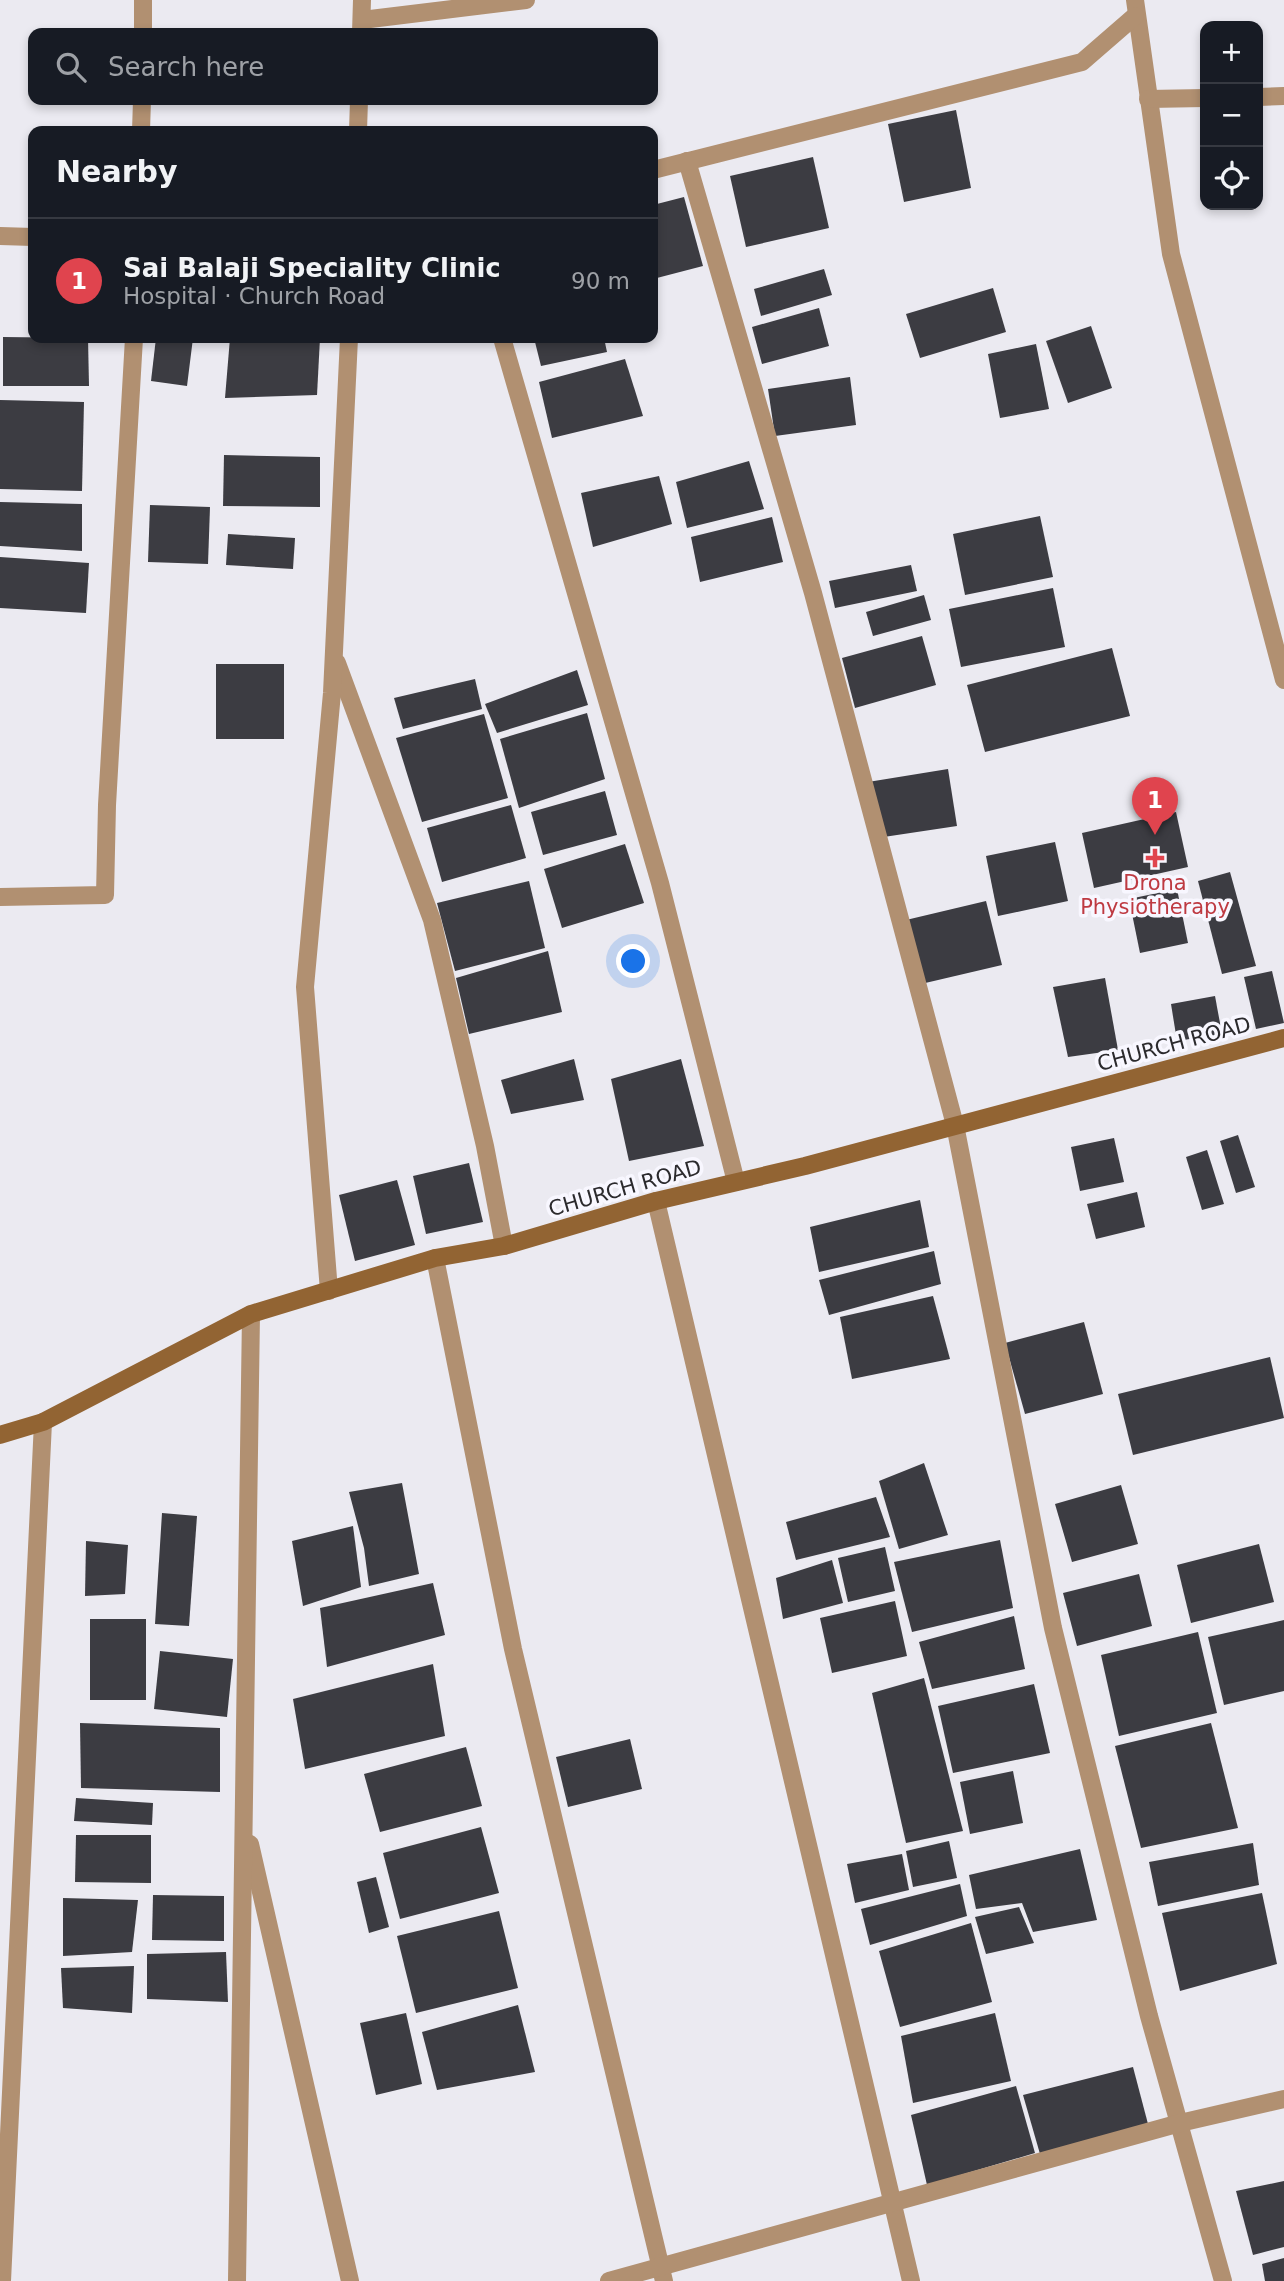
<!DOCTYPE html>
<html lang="en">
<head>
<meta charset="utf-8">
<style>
	:root { --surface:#171b24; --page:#20242c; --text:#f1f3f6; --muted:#9ea1a6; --line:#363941; --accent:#db2777 }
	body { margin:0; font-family:"DejaVu Sans",sans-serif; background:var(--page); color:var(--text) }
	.controls { position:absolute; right:21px; top:21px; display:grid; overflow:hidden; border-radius:14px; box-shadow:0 4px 10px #0003 }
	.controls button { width:63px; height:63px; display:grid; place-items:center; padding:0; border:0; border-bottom:2px solid var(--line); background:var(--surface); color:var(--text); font:35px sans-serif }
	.you { position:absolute; left:634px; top:962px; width:24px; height:24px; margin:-18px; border:5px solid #fff; border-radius:50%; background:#1a73e8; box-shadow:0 0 0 10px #1a73e833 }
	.badge { display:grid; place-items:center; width:46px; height:46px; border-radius:50%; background:var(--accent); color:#fff; font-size:23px; font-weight:700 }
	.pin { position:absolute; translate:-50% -58px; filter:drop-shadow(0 2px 4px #0008) }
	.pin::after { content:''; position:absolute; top:37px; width:24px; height:21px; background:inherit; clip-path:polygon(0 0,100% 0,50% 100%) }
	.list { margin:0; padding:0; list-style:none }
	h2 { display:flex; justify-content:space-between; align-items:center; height:91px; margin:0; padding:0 28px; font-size:30px }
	h2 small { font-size:23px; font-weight:400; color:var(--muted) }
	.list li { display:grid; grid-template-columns:46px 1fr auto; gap:21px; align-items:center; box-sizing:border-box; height:126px; padding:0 28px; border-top:2px solid var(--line) }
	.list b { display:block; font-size:26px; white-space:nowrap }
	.list p { margin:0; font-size:23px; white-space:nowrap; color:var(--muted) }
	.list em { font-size:23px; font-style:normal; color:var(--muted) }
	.icon { flex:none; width:38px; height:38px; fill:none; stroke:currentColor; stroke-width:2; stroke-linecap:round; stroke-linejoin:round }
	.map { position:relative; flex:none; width:1284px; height:2281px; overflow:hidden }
	.search { position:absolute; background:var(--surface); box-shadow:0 4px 10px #0003; left:28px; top:28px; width:630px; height:77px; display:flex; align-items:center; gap:18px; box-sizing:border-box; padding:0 24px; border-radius:14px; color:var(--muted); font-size:26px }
	.panel { position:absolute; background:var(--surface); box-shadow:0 4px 10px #0003; left:28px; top:126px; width:630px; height:217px; border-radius:14px }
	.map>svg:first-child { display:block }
	.building { fill:#3c3c42 }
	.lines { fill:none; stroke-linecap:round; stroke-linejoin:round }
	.minor { stroke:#b19071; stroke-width:18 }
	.secondary { stroke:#926433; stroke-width:18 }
	.health-dot { fill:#e0444e; stroke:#f8f7ff; stroke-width:2.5 }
	.labels { text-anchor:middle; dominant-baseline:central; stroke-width:7; stroke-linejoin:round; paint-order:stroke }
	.health-label { font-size:21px; fill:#be3a42; stroke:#f8f7ff }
	.street-label { font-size:21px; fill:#2b2a2d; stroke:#f8f7ff }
</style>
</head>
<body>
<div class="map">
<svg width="1284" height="2281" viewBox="0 0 1284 2281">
	<rect width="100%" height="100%" fill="#ebeaf1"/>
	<g class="building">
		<polygon points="956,110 971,188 904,202 888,124"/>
		<polygon points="813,157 829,228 746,247 730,176"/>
		<polygon points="684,197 703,266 653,279 653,205"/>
		<polygon points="824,269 832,295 761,316 754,289"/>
		<polygon points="993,288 1006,332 920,358 906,314"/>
		<polygon points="819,308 829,346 762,364 752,327"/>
		<polygon points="1091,326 1112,388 1068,403 1046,341"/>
		<polygon points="3,337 88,338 89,386 3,386"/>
		<polygon points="156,338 193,338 187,386 151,381"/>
		<polygon points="230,338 320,338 317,395 225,398"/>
		<polygon points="534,338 604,338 607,352 541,366"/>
		<polygon points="1036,344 1049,409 1000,418 988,354"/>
		<polygon points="625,359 643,416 552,438 539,382"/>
		<polygon points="850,377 856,425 775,436 768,389"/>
		<polygon points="0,400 84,402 82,491 0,489"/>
		<polygon points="224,455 320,457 320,507 223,506"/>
		<polygon points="749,461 764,509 687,528 676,482"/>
		<polygon points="659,476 672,524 593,547 581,493"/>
		<polygon points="0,502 82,504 82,551 0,546"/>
		<polygon points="150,505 210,507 208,564 148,562"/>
		<polygon points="1040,516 1053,577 965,595 953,534"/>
		<polygon points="772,517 783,562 700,582 691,537"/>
		<polygon points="228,534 295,538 293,569 226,565"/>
		<polygon points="0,557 89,563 86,613 0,608"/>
		<polygon points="911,565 917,591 835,608 829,581"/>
		<polygon points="1053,588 1065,647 961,667 949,609"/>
		<polygon points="924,595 931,620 873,636 866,612"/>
		<polygon points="922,636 936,685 855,708 842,658"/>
		<polygon points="1112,648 1130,716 985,752 967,685"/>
		<rect x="216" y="664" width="68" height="75"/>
		<polygon points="577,670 588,705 497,733 485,704"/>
		<polygon points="475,679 482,709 403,729 394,698"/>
		<polygon points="587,713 605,779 519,808 500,739"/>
		<polygon points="484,714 508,798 422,822 396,738"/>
		<polygon points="948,769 957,826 877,838 868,782"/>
		<polygon points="605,791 617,835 543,855 531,812"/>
		<polygon points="511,805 526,858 442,882 427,828"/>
		<polygon points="1176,812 1188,867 1094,888 1082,833"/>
		<polygon points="1055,842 1068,901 998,916 986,856"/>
		<polygon points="625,844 644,903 562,928 544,869"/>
		<polygon points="1230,872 1256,966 1222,974 1198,881"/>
		<polygon points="529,881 545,948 455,971 437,903"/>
		<polygon points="1177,889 1188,943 1140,953 1129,899"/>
		<polygon points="986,901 1002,965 921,984 906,920"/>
		<polygon points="548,951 562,1012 469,1034 456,978"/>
		<polygon points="1272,971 1284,1023 1256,1029 1244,977"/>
		<polygon points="1105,978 1118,1050 1068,1057 1053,987"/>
		<polygon points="1215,996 1222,1034 1177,1041 1171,1004"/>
		<polygon points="574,1059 584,1100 511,1114 501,1080"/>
		<polygon points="681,1059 704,1146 629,1161 611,1079"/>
		<polygon points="1238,1135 1255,1187 1236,1193 1220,1141"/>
		<polygon points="1114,1138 1124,1182 1080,1191 1071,1147"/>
		<polygon points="1207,1150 1224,1204 1202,1210 1186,1157"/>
		<polygon points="469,1163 483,1222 426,1234 413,1176"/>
		<polygon points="397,1180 415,1245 355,1261 339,1195"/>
		<polygon points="1137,1192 1145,1227 1096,1239 1087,1204"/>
		<polygon points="920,1200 929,1247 819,1272 810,1227"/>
		<polygon points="934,1251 941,1284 829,1315 819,1280"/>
		<polygon points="933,1296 950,1359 852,1379 840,1317"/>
		<polygon points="1084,1322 1103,1394 1025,1414 1005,1343"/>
		<polygon points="1270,1357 1284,1418 1133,1455 1118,1394"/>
		<polygon points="924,1463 948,1535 899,1549 879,1481"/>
		<polygon points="402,1483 419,1574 369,1586 364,1548 349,1492"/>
		<polygon points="1121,1485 1138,1544 1072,1562 1055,1504"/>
		<polygon points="876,1497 890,1537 796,1560 786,1522"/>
		<polygon points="162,1513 197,1516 189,1626 155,1624"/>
		<polygon points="353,1526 361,1587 303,1606 292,1541"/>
		<polygon points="1000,1540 1013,1608 912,1632 894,1562"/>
		<polygon points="86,1541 128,1545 125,1594 85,1596"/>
		<polygon points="1259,1544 1274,1602 1191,1623 1177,1565"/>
		<polygon points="885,1547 895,1591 848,1602 838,1558"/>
		<polygon points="832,1560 843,1603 783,1619 776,1578"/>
		<polygon points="1139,1574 1152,1626 1077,1646 1063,1593"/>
		<polygon points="433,1583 445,1635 327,1667 320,1608"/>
		<polygon points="895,1601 907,1656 832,1673 820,1618"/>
		<polygon points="1014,1616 1025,1669 932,1689 919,1642"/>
		<rect x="90" y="1619" width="56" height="81"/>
		<polygon points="1284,1620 1284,1691 1224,1705 1208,1637"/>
		<polygon points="1198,1632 1217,1713 1119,1736 1101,1655"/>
		<polygon points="160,1651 233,1659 227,1717 154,1709"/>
		<polygon points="433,1664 445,1736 305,1769 293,1699"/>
		<polygon points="924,1678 963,1831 906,1843 872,1693"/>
		<polygon points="1034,1684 1050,1753 953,1773 938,1706"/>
		<polygon points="80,1723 220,1728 220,1792 81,1788"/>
		<polygon points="1211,1723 1238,1828 1141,1848 1115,1746"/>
		<polygon points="630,1739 642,1789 568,1807 556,1757"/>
		<polygon points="466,1747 482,1806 380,1832 364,1774"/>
		<polygon points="1013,1771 1023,1823 970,1834 960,1782"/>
		<polygon points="76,1798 153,1803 152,1825 74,1821"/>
		<polygon points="481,1827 499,1893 400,1919 383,1853"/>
		<polygon points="76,1835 151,1835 151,1883 75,1882"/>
		<polygon points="949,1841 957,1878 913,1887 906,1851"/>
		<polygon points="1253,1843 1259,1885 1158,1906 1149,1862"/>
		<polygon points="1080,1849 1097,1920 1033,1932 1022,1903 976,1909 969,1875"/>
		<polygon points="902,1854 909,1890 855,1903 847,1864"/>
		<polygon points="376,1877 389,1927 369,1933 357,1882"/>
		<polygon points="960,1884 967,1916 870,1945 861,1909"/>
		<polygon points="1262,1893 1277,1964 1180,1991 1162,1913"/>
		<polygon points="153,1895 224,1896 224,1941 152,1940"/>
		<polygon points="63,1898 138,1900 132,1952 63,1956"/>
		<polygon points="1019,1907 1034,1943 986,1954 975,1917"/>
		<polygon points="499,1911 518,1988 416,2013 397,1936"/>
		<polygon points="971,1923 992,2002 900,2027 879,1951"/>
		<polygon points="226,1952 228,2002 147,1999 147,1954"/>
		<polygon points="134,1966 132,2013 63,2008 61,1968"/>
		<polygon points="518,2005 535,2072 437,2090 422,2032"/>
		<polygon points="406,2013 422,2084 376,2095 360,2023"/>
		<polygon points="995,2013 1011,2081 913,2103 901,2036"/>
		<polygon points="1133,2067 1148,2124 1040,2154 1023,2095"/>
		<polygon points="1016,2086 1035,2153 927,2185 911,2115"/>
		<polygon points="1284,2181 1284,2247 1253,2255 1236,2191"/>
		<polygon points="1284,2258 1284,2281 1265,2281 1262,2264"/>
	</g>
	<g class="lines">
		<g class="minor">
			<polyline points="1135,0 1171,254 1284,680"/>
			<polyline points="362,20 526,0"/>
			<polyline points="143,33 143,0"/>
			<polyline points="361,33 362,0"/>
			<polyline points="1258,97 1284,96"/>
			<polyline points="1148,99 1205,98"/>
			<polyline points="141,131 142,100"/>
			<polyline points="358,131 359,100"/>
			<polyline points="687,161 813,593 955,1125 1053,1628 1149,2016 1223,2281"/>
			<polyline points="653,170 1082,62 1135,16"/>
			<polyline points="0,236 33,237"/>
			<polyline points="502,338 660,883 736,1182"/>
			<polyline points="337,663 432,920 485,1146 504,1246"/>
			<polyline points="0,897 105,895 107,805 134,338"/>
			<polyline points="656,1201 911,2281"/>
			<polyline points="435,1258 513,1649 664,2281"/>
			<polyline points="329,1291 305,987 332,693 349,338"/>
			<polyline points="250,1844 350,2281"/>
			<polyline points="2,2281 43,1422"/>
			<polyline points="237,2281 251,1314"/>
			<polyline points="609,2281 1180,2123 1284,2099"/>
		</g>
		<polyline class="secondary" points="0,1435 43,1422 251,1314 435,1258 504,1246 656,1201 805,1166 1284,1038"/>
	</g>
	<path class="health-dot" d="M1151.5 847.5h7v7h7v7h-7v7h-7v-7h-7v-7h7z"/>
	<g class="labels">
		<g class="health-label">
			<text x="1155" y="883">Drona<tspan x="1155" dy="24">Physiotherapy</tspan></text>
		</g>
		<g class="street-label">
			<text transform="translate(1174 1044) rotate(-15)">CHURCH ROAD</text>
			<text transform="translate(625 1188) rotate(-16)">CHURCH ROAD</text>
		</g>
	</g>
</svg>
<div class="controls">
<button>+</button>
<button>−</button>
<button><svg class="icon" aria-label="locate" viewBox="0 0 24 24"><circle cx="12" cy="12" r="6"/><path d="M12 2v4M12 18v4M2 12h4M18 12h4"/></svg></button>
</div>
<div class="you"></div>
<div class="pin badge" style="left:1155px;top:835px;background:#e0444e">1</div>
<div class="search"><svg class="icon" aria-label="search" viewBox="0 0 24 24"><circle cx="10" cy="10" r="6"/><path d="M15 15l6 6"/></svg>Search here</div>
<section class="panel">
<h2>Nearby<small></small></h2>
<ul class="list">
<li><span class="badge" style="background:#e0444e">1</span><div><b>Sai Balaji Speciality Clinic</b><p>Hospital · Church Road</p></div><em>90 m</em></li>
</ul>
</section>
</div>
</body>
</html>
